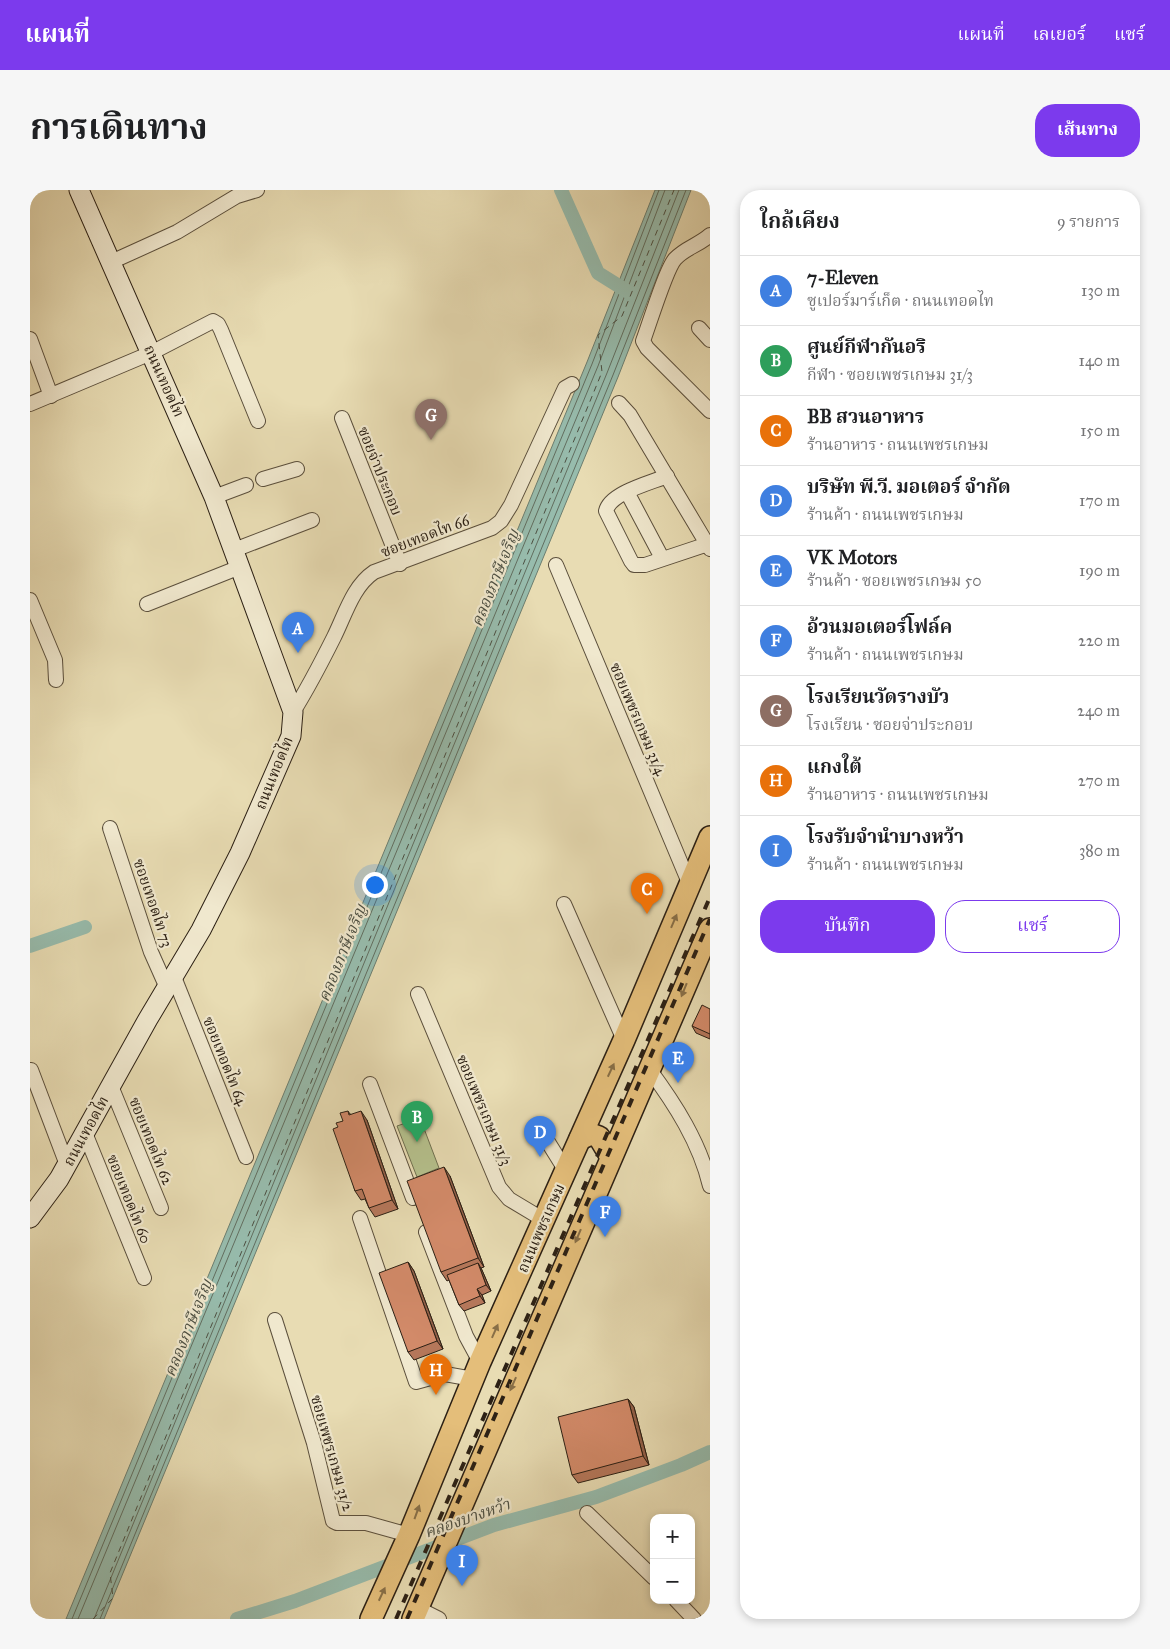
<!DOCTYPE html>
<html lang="th">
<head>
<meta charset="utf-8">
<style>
	:root { --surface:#fff; --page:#f6f6f6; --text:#202124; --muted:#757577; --line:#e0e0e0; --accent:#7c3aed }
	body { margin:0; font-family:"IM FELL Great Primer","Noto Serif Thai",serif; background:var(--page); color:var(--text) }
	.controls { position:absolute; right:15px; bottom:15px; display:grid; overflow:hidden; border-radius:10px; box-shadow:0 2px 8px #0003 }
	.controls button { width:45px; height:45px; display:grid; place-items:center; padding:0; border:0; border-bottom:1px solid var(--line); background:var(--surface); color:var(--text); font:25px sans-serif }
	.you { position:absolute; left:344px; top:694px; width:18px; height:18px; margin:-12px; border:4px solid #fff; border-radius:50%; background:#1a73e8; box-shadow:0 0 0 8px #1a73e833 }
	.badge { display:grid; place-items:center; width:32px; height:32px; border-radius:50%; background:var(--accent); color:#fff; font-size:16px; font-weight:700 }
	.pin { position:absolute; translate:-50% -41px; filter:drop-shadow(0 1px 2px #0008) }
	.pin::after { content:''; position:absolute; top:26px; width:18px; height:15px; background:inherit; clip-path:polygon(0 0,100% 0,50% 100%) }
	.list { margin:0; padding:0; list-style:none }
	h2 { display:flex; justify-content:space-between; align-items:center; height:65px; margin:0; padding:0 20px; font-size:21px }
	h2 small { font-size:16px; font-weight:400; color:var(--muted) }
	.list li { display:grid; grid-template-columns:32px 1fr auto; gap:15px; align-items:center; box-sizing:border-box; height:70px; padding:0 20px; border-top:1px solid var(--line) }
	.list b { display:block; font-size:19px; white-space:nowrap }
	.list p { margin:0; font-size:16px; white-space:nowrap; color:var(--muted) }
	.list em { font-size:16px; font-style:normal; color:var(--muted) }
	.actions { display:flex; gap:10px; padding:15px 20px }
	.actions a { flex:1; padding:11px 0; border:1px solid var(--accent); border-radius:20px; text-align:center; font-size:18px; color:var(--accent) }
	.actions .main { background:var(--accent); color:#fff }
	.map { position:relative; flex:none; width:680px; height:1429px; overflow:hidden; border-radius:20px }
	header { display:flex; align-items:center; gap:30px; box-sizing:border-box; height:70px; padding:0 25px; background:var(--accent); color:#fff }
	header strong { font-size:24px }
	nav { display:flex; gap:28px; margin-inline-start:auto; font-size:18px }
	.intro { display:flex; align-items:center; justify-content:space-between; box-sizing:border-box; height:120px; padding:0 30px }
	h1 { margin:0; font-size:35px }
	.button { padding:12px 22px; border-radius:20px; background:var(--accent); color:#fff; font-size:18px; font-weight:700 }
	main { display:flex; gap:30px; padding:0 30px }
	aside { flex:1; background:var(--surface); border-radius:20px; box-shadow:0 2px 8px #0003 }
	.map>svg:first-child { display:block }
	.green { fill:#b5c08c; stroke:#707050 }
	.water { fill:#97bcad; stroke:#6c7e70 }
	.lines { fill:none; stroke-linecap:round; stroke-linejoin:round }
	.shore { stroke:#626e60; stroke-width:1 }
	.canal { stroke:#97bcad; stroke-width:14 }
	.ferry { stroke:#4c4f42; stroke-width:1; stroke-dasharray:6 5; stroke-linecap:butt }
	.street-casing { stroke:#5b4f3c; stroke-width:16 }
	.secondary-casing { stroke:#2c2014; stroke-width:21 }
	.primary-casing { stroke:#2c2014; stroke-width:24 }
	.street { stroke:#f0e8ce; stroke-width:14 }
	.secondary { stroke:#f0e8ce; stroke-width:19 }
	.primary { stroke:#e4be7a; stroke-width:21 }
	.rail { stroke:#2c2014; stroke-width:4; stroke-dasharray:9 9; stroke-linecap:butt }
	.wall { fill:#b5775a; stroke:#2c2014 }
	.shaded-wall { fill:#93614a; stroke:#2c2014 }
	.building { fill:#d28a69; stroke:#2c2014 }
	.oneway { fill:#886f47 }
	.labels { text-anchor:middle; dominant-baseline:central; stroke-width:4.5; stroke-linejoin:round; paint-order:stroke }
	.street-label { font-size:15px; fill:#2c2014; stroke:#f0e8ce }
	.water-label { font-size:16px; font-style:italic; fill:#4c4f42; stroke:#f0e8ce }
</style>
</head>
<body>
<header>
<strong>แผนที่</strong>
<nav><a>แผนที่</a><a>เลเยอร์</a><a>แชร์</a></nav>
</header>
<div class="intro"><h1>การเดินทาง</h1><a class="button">เส้นทาง</a></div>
<main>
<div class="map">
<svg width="680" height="1429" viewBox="0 0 680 1429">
	<rect width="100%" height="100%" fill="#e8dcb3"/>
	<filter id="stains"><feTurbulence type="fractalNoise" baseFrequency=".004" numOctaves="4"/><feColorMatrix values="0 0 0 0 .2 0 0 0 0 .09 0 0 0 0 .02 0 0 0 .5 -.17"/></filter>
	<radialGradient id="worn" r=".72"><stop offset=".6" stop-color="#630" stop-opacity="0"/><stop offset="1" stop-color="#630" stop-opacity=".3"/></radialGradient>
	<polygon class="green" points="390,928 409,978 387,987 367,936"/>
	<polygon class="water" points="625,0 661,0 588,187 74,1429 36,1429 557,172"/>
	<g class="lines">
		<g class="shore">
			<polyline points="42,1429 562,174 629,0"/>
			<polyline points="48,1429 568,176 635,0"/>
			<polyline points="64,1429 577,183 649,0"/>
			<polyline points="70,1429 583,185 656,0"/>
		</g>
		<g class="canal">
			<polyline points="531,0 568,83 600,103"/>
			<polyline points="0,756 55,737"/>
			<polyline points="207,1429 265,1411 464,1335 566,1307 651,1275 680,1262"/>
		</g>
		<polyline class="ferry" points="63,1429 83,1408 80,1383 572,182 568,145 592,126 644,0"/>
		<defs>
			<g id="street">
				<path d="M680 45C669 55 655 58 645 69 636 79 619 135 613 151L617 158 680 221"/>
				<polyline points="81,72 147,42 207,6 227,0"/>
				<polyline points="669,138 680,150"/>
				<polyline points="0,149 21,206"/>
				<polyline points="589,213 600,225 680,359"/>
				<polyline points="0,214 121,163 183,131 188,134 191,140 228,231"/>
				<polyline points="312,228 370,374"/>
				<path d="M637 286C620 293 580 303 576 321L601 371 604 375H615L678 354"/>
				<polyline points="233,289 267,279"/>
				<polyline points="597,302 632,368"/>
				<polyline points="184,307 216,295"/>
				<polyline points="204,360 282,330"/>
				<polyline points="526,375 660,695"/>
				<polyline points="0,410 25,470 26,490"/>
				<polyline points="117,414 210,377"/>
				<path d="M263 522C278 498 291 473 304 447 315 425 323 396 344 382L462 338 471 331 481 315 535 198 542 194"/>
				<polyline points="80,638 121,762 137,798"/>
				<polyline points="534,714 594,850"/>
				<polyline points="144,787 216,967"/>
				<polyline points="388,804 469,997 479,1009 514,1030"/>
				<path d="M619 879C645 914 670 953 680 996"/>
				<polyline points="1,880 37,975"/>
				<polyline points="340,894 383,1008"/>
				<polyline points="81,896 131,1018"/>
				<polyline points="55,943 114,1088"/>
				<polyline points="513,944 536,981"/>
				<polyline points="330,1028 386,1192 415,1184 443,1189"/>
				<polyline points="396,1042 436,1146 450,1172"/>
				<polyline points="245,1130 284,1253 303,1331 307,1333 336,1333 379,1345"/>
				<polyline points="557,1323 624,1388"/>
				<polyline points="646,1410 664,1429"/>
				<polyline points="387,1418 409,1429"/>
			</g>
			<polyline id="secondary" points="0,1028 29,989 118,829 171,740 210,663 261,546 263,522 184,307 49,0"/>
			<g id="primary">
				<polyline points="550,949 561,944 569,947 581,967"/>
				<polyline points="341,1429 379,1345 450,1172 594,850 680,647"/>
				<polyline points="383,1429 680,739"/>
			</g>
		</defs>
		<use href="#street" class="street-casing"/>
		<use href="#secondary" class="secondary-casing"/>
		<use href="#primary" class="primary-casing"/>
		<use href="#street" class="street"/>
		<use href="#secondary" class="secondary"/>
		<use href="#primary" class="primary"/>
		<g class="rail">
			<polyline points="366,1429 680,707"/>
			<polyline points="377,1429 680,729"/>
		</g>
	</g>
	<g class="wall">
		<polygon points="680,819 680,849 666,843 662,836"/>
		<polygon points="318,921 320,924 337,930 368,1019 345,1027 339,1018 335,1009 331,1010 325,1001 308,937 313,931"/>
		<polygon points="420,986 454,1077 451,1078 461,1101 452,1105 455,1113 434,1121 429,1115 419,1090 417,1091 411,1082"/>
		<polygon points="378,1072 384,1081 413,1159 384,1170 378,1162"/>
		<polygon points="598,1209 604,1217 619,1275 548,1293 542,1285"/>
	</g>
	<g class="shaded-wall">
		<polygon points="331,921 337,930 368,1019 362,1010"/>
		<polygon points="414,977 420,986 454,1077 448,1068"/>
		<polygon points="378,1072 384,1081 413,1159 407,1151"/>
		<polygon points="448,1073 452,1080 461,1101 456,1095"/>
		<polygon points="447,1099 452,1105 455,1113 450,1106"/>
		<polygon points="598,1209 604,1217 619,1275 613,1266"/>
	</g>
	<g class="building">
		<polygon points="672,815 680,819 680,844 662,836"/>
		<polygon points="318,921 319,925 331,921 362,1010 339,1018 332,999 325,1001 303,939 308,937 306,933 313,931 310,923"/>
		<polygon points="414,977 448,1068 411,1082 377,991"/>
		<polygon points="378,1072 407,1151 378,1162 349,1083"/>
		<polygon points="448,1073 456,1095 447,1099 450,1106 429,1115 417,1085"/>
		<polygon points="598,1209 613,1266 542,1285 528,1227"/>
	</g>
	<defs><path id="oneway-solid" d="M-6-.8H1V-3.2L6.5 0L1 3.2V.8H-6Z" transform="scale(1.25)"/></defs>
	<g class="oneway">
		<use href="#oneway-solid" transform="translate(644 731) rotate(-67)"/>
		<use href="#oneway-solid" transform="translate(654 800) rotate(112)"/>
		<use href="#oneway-solid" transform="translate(581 880) rotate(-65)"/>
		<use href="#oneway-solid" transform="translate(548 1046) rotate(113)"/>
		<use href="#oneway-solid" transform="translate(465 1141) rotate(-66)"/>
		<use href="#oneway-solid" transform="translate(483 1194) rotate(114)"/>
		<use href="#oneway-solid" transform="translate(387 1322) rotate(-70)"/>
		<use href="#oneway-solid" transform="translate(352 1404) rotate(-65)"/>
	</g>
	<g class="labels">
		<g class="street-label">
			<text transform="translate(134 191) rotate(66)">ถนนเทอดไท</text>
			<text transform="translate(350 281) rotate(68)">ซอยจ่าประกอบ</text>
			<text transform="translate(395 346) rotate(-21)">ซอยเทอดไท 66</text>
			<text transform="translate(608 529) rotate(67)">ซอยเพชรเกษม 31/4</text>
			<text transform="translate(244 583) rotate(-68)">ถนนเทอดไท</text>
			<text transform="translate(123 713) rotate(71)">ซอยเทอดไท 73</text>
			<text transform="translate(195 871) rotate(68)">ซอยเทอดไท 64</text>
			<text transform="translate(454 920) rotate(67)">ซอยเพชรเกษม 31/3</text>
			<text transform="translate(56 941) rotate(-61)">ถนนเทอดไท</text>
			<text transform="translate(121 951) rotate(68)">ซอยเทอดไท 62</text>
			<text transform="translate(99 1009) rotate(68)">ซอยเทอดไท 60</text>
			<text transform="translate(511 1038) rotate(-66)">ถนนเพชรเกษม</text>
			<text transform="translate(302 1263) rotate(74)">ซอยเพชรเกษม 31/2</text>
		</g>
		<g class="water-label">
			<text transform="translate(465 388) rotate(-68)">คลองภาษีเจริญ</text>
			<text transform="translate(312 763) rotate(-68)">คลองภาษีเจริญ</text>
			<text transform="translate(158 1138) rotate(-68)">คลองภาษีเจริญ</text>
			<text transform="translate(437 1328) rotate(-19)">คลองบางหว้า</text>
		</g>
	</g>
	<rect width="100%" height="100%" filter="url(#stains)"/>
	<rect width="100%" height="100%" fill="url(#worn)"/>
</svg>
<div class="controls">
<button>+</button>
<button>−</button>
</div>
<div class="you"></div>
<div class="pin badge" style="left:268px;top:463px;background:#3f7fe0">A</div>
<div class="pin badge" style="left:387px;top:952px;background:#2e9e5b">B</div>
<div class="pin badge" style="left:617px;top:724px;background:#e8710a">C</div>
<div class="pin badge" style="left:510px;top:967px;background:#3f7fe0">D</div>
<div class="pin badge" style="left:648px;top:893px;background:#3f7fe0">E</div>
<div class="pin badge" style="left:575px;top:1047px;background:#3f7fe0">F</div>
<div class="pin badge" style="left:401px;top:250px;background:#8d6e63">G</div>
<div class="pin badge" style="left:406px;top:1205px;background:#e8710a">H</div>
<div class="pin badge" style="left:432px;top:1396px;background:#3f7fe0">I</div>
</div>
<aside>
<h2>ใกล้เคียง<small>9 รายการ</small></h2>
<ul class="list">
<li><span class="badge" style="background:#3f7fe0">A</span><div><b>7-Eleven</b><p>ซูเปอร์มาร์เก็ต · ถนนเทอดไท</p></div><em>130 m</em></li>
<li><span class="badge" style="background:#2e9e5b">B</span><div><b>ศูนย์กีฬากันอริ</b><p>กีฬา · ซอยเพชรเกษม 31/3</p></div><em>140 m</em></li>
<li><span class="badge" style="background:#e8710a">C</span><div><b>BB สวนอาหาร</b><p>ร้านอาหาร · ถนนเพชรเกษม</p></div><em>150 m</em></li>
<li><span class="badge" style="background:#3f7fe0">D</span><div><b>บริษัท พี.วี. มอเตอร์ จำกัด</b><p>ร้านค้า · ถนนเพชรเกษม</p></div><em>170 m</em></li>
<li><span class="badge" style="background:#3f7fe0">E</span><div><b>VK Motors</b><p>ร้านค้า · ซอยเพชรเกษม 50</p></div><em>190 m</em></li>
<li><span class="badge" style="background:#3f7fe0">F</span><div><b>อ้วนมอเตอร์โฟล์ค</b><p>ร้านค้า · ถนนเพชรเกษม</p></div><em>220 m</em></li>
<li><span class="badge" style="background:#8d6e63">G</span><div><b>โรงเรียนวัดรางบัว</b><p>โรงเรียน · ซอยจ่าประกอบ</p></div><em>240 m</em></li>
<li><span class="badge" style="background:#e8710a">H</span><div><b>แกงใต้</b><p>ร้านอาหาร · ถนนเพชรเกษม</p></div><em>270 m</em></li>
<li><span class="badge" style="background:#3f7fe0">I</span><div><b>โรงรับจำนำบางหว้า</b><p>ร้านค้า · ถนนเพชรเกษม</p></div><em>380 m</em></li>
</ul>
<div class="actions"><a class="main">บันทึก</a><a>แชร์</a></div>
</aside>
</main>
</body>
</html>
